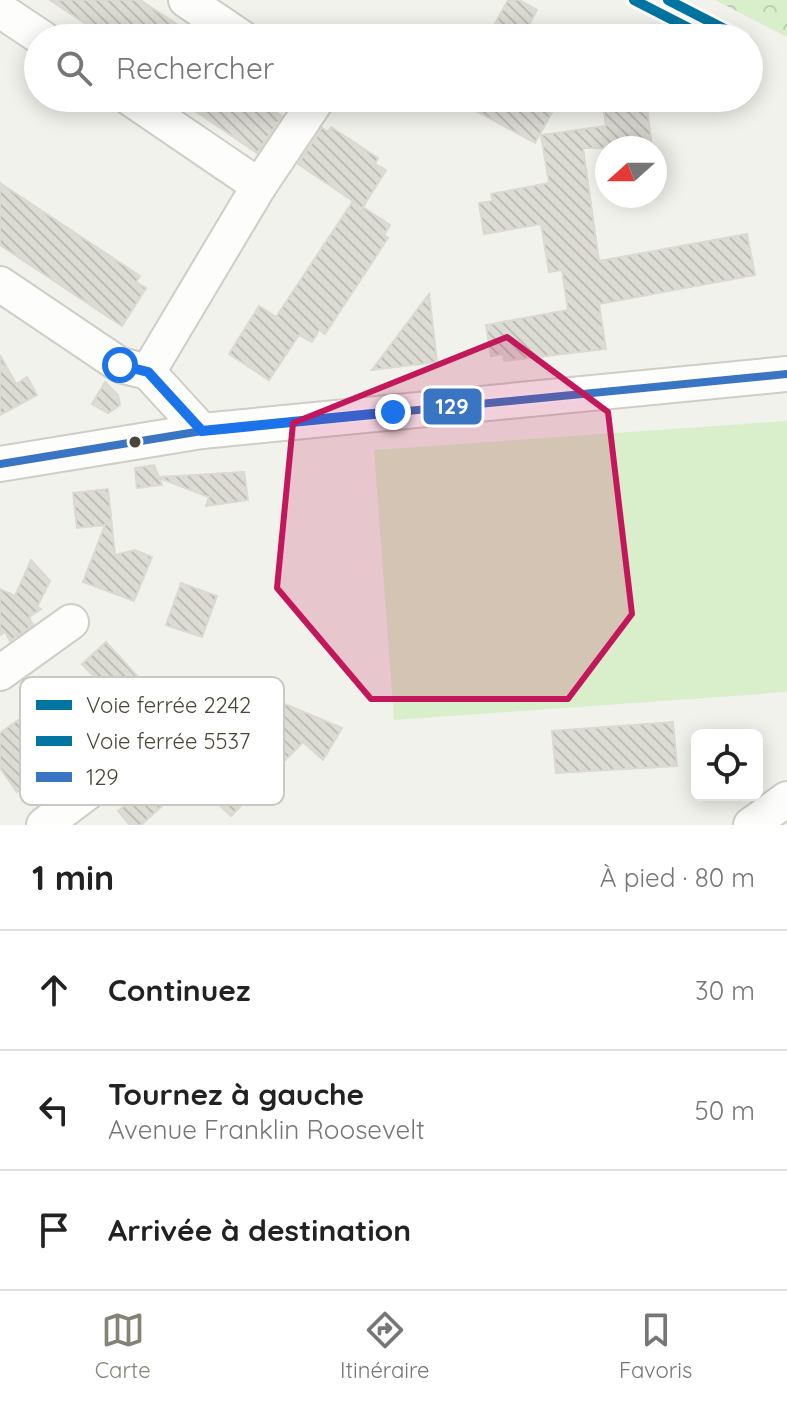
<!DOCTYPE html>
<html lang="fr">
<head>
<meta charset="utf-8">
<style>
	:root { --surface:#fff; --page:#f6f6f6; --text:#222; --muted:#767676; --line:#e0e0e0; --accent:#858276 }
	body { margin:0; font-family:Quicksand,sans-serif; background:var(--page); color:var(--text) }
	.controls { position:absolute; right:24px; bottom:24px; display:grid; overflow:hidden; border-radius:12px; box-shadow:0 4px 20px #0003 }
	.controls button { width:72px; height:72px; display:grid; place-items:center; padding:0; border:0; border-bottom:2px solid var(--line); background:var(--surface); color:var(--text); font:40px sans-serif }
	.compass { position:absolute; left:595px; top:136px; width:72px; height:72px; border-radius:50%; background:var(--surface); box-shadow:0 4px 20px #0003; rotate:249deg }
	.stop { position:absolute; width:24px; height:24px; margin:-18px; border:6px solid #1a73e8; border-radius:50%; background:#fff }
	.stop.end { background:#1a73e8; border-color:#fff; box-shadow:0 2px 8px #0008 }
	.list { margin:0; padding:0; list-style:none }
	h2 { display:flex; justify-content:space-between; align-items:center; height:104px; margin:0; padding:0 32px; font-size:34px }
	h2 small { font-size:26px; font-weight:400; color:var(--muted) }
	.list li { display:grid; grid-template-columns:52px 1fr auto; gap:24px; align-items:center; box-sizing:border-box; height:120px; padding:0 32px; border-top:2px solid var(--line) }
	.list b { display:block; font-size:30px; white-space:nowrap }
	.list p { margin:0; font-size:26px; white-space:nowrap; color:var(--muted) }
	.list em { font-size:26px; font-style:normal; color:var(--muted) }
	.icon { flex:none; width:44px; height:44px; fill:none; stroke:currentColor; stroke-width:2; stroke-linecap:round; stroke-linejoin:round }
	.map { position:relative; flex:none; width:787px; height:825px; overflow:hidden }
	.search { position:absolute; background:var(--surface); box-shadow:0 4px 20px #0003; left:24px; right:24px; top:24px; height:88px; display:flex; align-items:center; gap:20px; box-sizing:border-box; padding:0 28px; border-radius:44px; color:var(--muted); font-size:30px }
	.sheet { height:464px; background:var(--surface) }
	nav { display:flex; justify-content:space-around; align-items:center; box-sizing:border-box; height:112px; border-top:2px solid var(--line); background:var(--surface); font-size:22px; color:var(--muted) }
	nav a { display:grid; justify-items:center; gap:4px }
	nav .on { color:var(--accent) }
	.map>svg:first-child { display:block }
	.park { fill:url(#park-crowns) }
	.pitch { fill:#d9efcb }
	.building { fill:url(#building-back-hatch); stroke:#dbd9d1; stroke-width:2 }
	.lines { fill:none; stroke-linecap:round; stroke-linejoin:round }
	.minor-casing { stroke:#cecdc6; stroke-width:38 }
	.minor { stroke:#fdfdfc; stroke-width:34 }
	.bus-1-casing { stroke:#fff; stroke-width:14 }
	.bus-1 { stroke:#3a75c4; stroke-width:8 }
	.rail-1-casing { stroke:#fff; stroke-width:16 }
	.rail-2-casing { stroke:#fff; stroke-width:16 }
	.rail-1 { stroke:#0075a1; stroke-width:10 }
	.rail-2 { stroke:#0075a1; stroke-width:10 }
	.route { stroke:#1a73e8; stroke-width:10 }
	.marked { fill:#c2185b; fill-opacity:0.2; stroke:#c2185b; stroke-width:6; stroke-linejoin:round }
	.bus-dot { fill:#4a4637; stroke:#fff; stroke-width:3 }
	.key { fill:#fff; stroke:#c9c8c3; stroke-width:2 }
	.key-label { font-size:22px; fill:#4a4637 }
	.line-badge { stroke:#fff; stroke-width:3 }
	.badge-label { font-size:22px; text-anchor:middle; font-weight:bold; fill:#fff }
</style>
</head>
<body>
<div class="map">
<svg width="787" height="825" viewBox="0 0 787 825">
	<defs>
		<pattern id="park-crowns" width="20" height="18" patternUnits="userSpaceOnUse" patternTransform="scale(2)"><rect width="20" height="18" fill="#d9efcb"/><path d="M2 6a3 3 0 1 1 6 0M12 15a3 3 0 1 1 6 0" fill="none" stroke="#bcceaf"/></pattern>
		<pattern id="building-back-hatch" width="6" height="6" patternUnits="userSpaceOnUse" patternTransform="scale(2)"><rect width="6" height="6" fill="#dcdbd4"/><path d="M-1 5l2 2M0 0l6 6M5-1l2 2" fill="none" stroke="#bebdb7"/></pattern>
	</defs>
	<rect width="100%" height="100%" fill="#f2f2ec"/>
	<polygon class="park" points="715,0 787,0 787,37"/>
	<polygon class="pitch" points="787,421 787,692 394,720 374,450"/>
	<g class="building">
		<polygon points="50,0 140,0 198,38 107,38"/>
		<polygon points="508,0 519,0 537,10 522,38 487,38"/>
		<polygon points="176,98 265,98 277,106 274,111 282,116 257,153"/>
		<polygon points="453,98 560,98 535,143"/>
		<polygon points="602,98 646,98 652,148 583,148 599,261 747,234 755,275 599,304 606,349 504,361 503,354 491,356 486,325 568,310 562,270 549,272 541,224 484,234 479,203 493,201 491,194 549,183 541,135 606,126"/>
		<polygon points="331,127 378,158 375,164 386,170 363,207 390,225 384,235 388,238 325,334 319,330 312,342 299,335 269,380 229,354 259,306 276,317 353,201 298,164 322,128 328,132"/>
		<polygon points="0,183 140,276 136,282 146,288 122,326 0,245"/>
		<polygon points="429,294 437,362 372,370"/>
		<polygon points="0,355 16,384 27,377 37,395 0,415"/>
		<polygon points="105,382 118,395 120,405 108,413 92,404"/>
		<polygon points="154,465 159,477 244,472 248,500 206,506 209,497 159,478 162,485 137,488 135,468"/>
		<polygon points="108,489 115,555 135,550 152,557 134,601 83,582 105,525 77,528 73,493"/>
		<polygon points="31,560 50,581 37,607 41,609 29,617 33,625 10,641 5,632 0,635 0,589 15,596"/>
		<polygon points="181,583 217,596 202,637 166,625"/>
		<polygon points="106,642 151,691 107,730 113,737 80,768 68,757 17,792 0,768 0,733 31,711 41,724 98,681 82,664"/>
		<polygon points="244,687 342,728 323,760 303,742 231,816 179,767 228,718"/>
		<polygon points="673,722 677,766 556,773 552,731"/>
		<polygon points="160,763 182,788 141,825 130,825 118,811 132,800 125,792"/>
	</g>
	<g class="lines">
		<defs>
			<g id="minor">
				<polyline points="186,0 242,38"/>
				<polyline points="0,10 42,38"/>
				<polyline points="130,98 259,186 148,372 202,431"/>
				<polyline points="259,186 318,98"/>
				<polyline points="0,284 120,365 148,372"/>
				<polyline points="0,464 202,431 787,374"/>
				<polyline points="0,673 71,622"/>
				<polyline points="44,825 209,701"/>
				<polyline points="751,825 787,799"/>
			</g>
		</defs>
		<use href="#minor" class="minor-casing"/>
		<use href="#minor" class="minor"/>
		<defs>
			<polyline id="bus-1" points="0,464 202,431 787,374"/>
		</defs>
		<use href="#bus-1" class="bus-1-casing"/>
		<use href="#bus-1" class="bus-1"/>
		<defs>
			<polyline id="rail-1" points="668,0 742,38"/>
			<polyline id="rail-2" points="634,0 708,38"/>
		</defs>
		<use href="#rail-1" class="rail-1-casing"/>
		<use href="#rail-2" class="rail-2-casing"/>
		<use href="#rail-1" class="rail-1"/>
		<use href="#rail-2" class="rail-2"/>
	</g>
	<g class="lines">
		<polyline class="route" points="120,365 148,372 202,431 393,412"/>
	</g>
	<path class="marked" d="M507 337 608 412 632 614 568 699H371L277 588 293 423Z"/>
	<circle class="bus-dot" cx="135" cy="442" r="7"/>
	<rect x="20" y="677" width="264" height="128" rx="12" class="key"/>
	<rect x="36" y="700" width="36" height="10" fill="#0075a1"/>
	<rect x="36" y="736" width="36" height="10" fill="#0075a1"/>
	<rect x="36" y="772" width="36" height="10" fill="#3a75c4"/>
	<g class="key-label">
		<text x="86" y="713">Voie ferrée 2242</text>
		<text x="86" y="749">Voie ferrée 5537</text>
		<text x="86" y="785">129</text>
	</g>
	<rect class="line-badge" x="422" y="387" width="61" height="39" rx="8" fill="#3a75c4"/>
	<g class="badge-label">
		<text x="452" y="414">129</text>
	</g>
</svg>
<div class="controls">
<button><svg class="icon" aria-label="locate" viewBox="0 0 24 24"><circle cx="12" cy="12" r="6"/><path d="M12 2v4M12 18v4M2 12h4M18 12h4"/></svg></button>
</div>
<svg class="compass" viewBox="-18 -18 36 36"><path d="M0-13l5 13h-10z" fill="#e53935"/><path d="M0 13l5-13h-10z" fill="#767676"/></svg>
<div class="stop" style="left:120px;top:365px"></div>
<div class="stop end" style="left:393px;top:412px"></div>
<div class="search"><svg class="icon" aria-label="search" viewBox="0 0 24 24"><circle cx="10" cy="10" r="6"/><path d="M15 15l6 6"/></svg>Rechercher</div>
</div>
<section class="sheet">
<h2>1 min<small>À pied · 80 m</small></h2>
<ul class="list">
<li><svg class="icon" aria-label="ahead" viewBox="0 0 24 24"><path d="M12 20V5M6 11l6-6 6 6"/></svg><div><b>Continuez</b></div><em>30 m</em></li>
<li><svg class="icon" aria-label="left" viewBox="0 0 24 24"><path d="M17 20v-9H6M10 6l-5 5 5 5"/></svg><div><b>Tournez à gauche</b><p>Avenue Franklin Roosevelt</p></div><em>50 m</em></li>
<li><svg class="icon" aria-label="arrive" viewBox="0 0 24 24"><path d="M6 21V4h12l-3 4 3 4H6"/></svg><div><b>Arrivée à destination</b></div></li>
</ul>
</section>
<nav>
<a class="on"><svg class="icon" aria-label="map" viewBox="0 0 24 24"><path d="M3 6l6-2 6 2 6-2v14l-6 2-6-2-6 2zM9 4v14M15 6v14"/></svg>Carte</a>
<a><svg class="icon" aria-label="directions" viewBox="0 0 24 24"><path d="M12 3l9 9-9 9-9-9zM9 14v-3h6M13 9l2 2-2 2"/></svg>Itinéraire</a>
<a><svg class="icon" aria-label="saved" viewBox="0 0 24 24"><path d="M7 4h10v16l-5-4-5 4z"/></svg>Favoris</a>
</nav>
</body>
</html>
